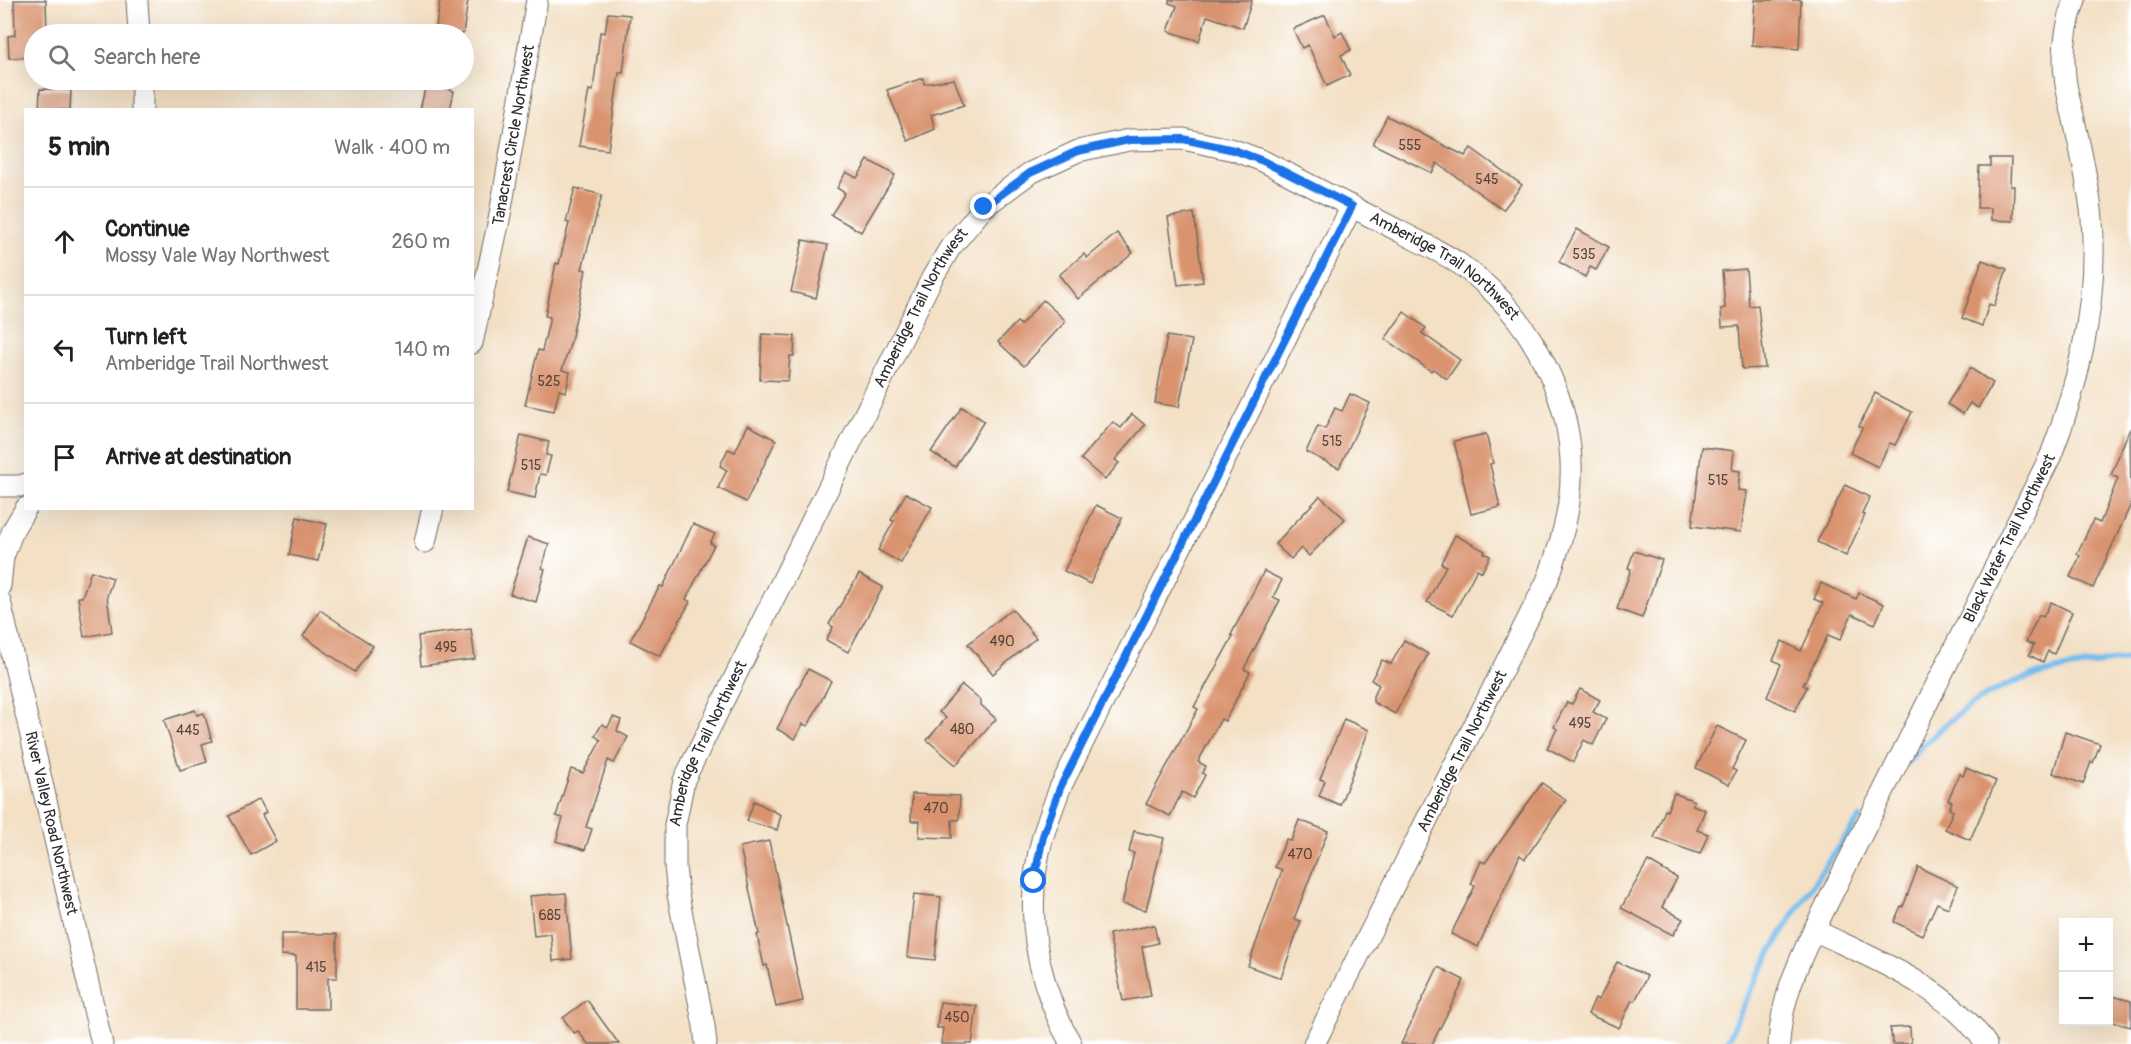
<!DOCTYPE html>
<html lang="en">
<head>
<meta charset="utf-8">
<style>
	:root { --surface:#fff; --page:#f6f6f6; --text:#202124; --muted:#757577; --line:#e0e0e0 }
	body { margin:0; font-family:Pangolin,sans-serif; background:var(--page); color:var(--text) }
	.controls { position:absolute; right:18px; bottom:18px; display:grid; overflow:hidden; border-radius:0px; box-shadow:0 6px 24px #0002 }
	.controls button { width:54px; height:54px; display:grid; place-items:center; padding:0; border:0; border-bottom:2px solid var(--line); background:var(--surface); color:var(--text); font:30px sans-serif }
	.stop { position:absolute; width:18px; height:18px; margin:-14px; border:4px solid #1a73e8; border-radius:50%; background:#fff }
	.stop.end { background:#1a73e8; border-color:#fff; box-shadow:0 2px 6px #0008 }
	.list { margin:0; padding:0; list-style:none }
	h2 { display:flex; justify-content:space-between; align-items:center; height:78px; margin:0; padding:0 24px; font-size:26px }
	h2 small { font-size:20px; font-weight:400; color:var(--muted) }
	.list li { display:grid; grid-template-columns:39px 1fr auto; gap:18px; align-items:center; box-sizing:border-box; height:108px; padding:0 24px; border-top:2px solid var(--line) }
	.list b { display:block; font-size:22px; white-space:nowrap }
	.list p { margin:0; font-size:20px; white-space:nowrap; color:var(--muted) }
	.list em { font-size:20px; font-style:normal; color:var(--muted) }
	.icon { flex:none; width:33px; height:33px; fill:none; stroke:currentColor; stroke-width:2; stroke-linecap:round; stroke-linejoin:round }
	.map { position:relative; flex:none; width:2131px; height:1044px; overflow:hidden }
	.search { position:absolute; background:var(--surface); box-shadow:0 6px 24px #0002; left:24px; top:24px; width:450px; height:66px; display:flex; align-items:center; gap:15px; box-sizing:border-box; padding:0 21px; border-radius:33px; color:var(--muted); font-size:22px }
	.panel { position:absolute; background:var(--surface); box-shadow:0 6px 24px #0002; left:24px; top:108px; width:450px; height:402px; border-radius:0px }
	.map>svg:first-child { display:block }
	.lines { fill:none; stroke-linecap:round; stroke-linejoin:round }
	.stream { stroke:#74bcec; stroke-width:6 }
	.building { fill:#d9936e }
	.minor-casing { stroke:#716a61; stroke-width:23 }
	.minor { stroke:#fff; stroke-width:21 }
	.route { stroke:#1a73e8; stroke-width:8 }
	.labels { text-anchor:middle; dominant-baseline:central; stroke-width:5; stroke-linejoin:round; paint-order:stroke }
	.number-label { font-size:14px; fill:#56453c }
	.street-label { font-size:16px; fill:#2b2b2b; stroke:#fff }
</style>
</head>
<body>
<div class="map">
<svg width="2131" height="1044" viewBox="0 0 2131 1044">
	<rect width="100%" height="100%" fill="#fff"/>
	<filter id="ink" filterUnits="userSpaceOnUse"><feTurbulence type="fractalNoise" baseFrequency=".0167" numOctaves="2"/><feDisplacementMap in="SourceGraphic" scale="12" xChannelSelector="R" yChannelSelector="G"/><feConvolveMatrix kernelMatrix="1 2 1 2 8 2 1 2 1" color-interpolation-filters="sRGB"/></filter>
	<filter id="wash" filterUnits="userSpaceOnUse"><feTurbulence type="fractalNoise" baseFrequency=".008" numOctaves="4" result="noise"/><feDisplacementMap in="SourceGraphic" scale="24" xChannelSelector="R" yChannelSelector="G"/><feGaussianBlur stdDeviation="1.35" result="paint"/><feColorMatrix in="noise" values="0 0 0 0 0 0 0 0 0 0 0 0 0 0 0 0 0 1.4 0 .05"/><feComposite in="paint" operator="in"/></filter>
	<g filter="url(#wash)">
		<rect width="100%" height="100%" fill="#f3e0c5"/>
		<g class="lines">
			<g class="stream">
				<path d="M1907 763C1944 720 1992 683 2049 672 2076 666 2104 663 2131 659"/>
				<path d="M1726 1044C1760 963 1806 889 1860 818"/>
			</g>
		</g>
		<g id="blocks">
			<g class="building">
				<polygon points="14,0 46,0 47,34 34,34 34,57 9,58 8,36 15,35"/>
				<polygon points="440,0 468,0 463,34 435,34"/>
				<polygon points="1169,0 1252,0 1243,28 1207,16 1199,41 1168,31 1177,6 1169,3"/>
				<polygon points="1755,0 1801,0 1799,49 1752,45"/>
				<polygon points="608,13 630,15 623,73 619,73 608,150 579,146 589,90 593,91 600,32 605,33"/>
				<polygon points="1325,15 1335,36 1342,32 1351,50 1341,55 1350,75 1327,86 1308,45 1302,48 1293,29"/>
				<polygon points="923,78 924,84 954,79 964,105 931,115 935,129 908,141 887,90"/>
				<polygon points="426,84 454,91 450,110 420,110"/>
				<polygon points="40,89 71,90 70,110 39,110"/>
				<polygon points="1387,116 1465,156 1471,148 1522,185 1503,210 1437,163 1432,173 1373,144"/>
				<polygon points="1990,158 2011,158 2010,186 2014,186 2013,221 1991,220 1991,208 1977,208 1979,166 1990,166"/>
				<polygon points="868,160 895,175 861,232 831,215 845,193 837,188 846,172 857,178"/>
				<polygon points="575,188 602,195 582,269 586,270 571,341 562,370 570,372 566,392 559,390 554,411 525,405 538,350 542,351 550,317 545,316 556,263 559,264 569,223 566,222"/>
				<polygon points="1194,213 1203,282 1178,285 1168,217"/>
				<polygon points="1577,229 1609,247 1596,270 1590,267 1585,277 1559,262"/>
				<polygon points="1117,233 1133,253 1078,299 1059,275 1084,254 1087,258"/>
				<polygon points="803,240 828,245 816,298 791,292"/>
				<polygon points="1982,260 2007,269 1994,306 1989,304 1982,326 1962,318"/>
				<polygon points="1746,269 1749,306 1758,305 1765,368 1742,369 1739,326 1722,327 1721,309 1725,308 1722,271"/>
				<polygon points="1043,300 1066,321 1024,366 998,342 1017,322 1021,325"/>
				<polygon points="1404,312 1426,328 1422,333 1460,360 1447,379 1433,369 1431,371 1385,339"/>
				<polygon points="762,334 795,336 794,356 790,356 788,381 760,380"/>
				<polygon points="1167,336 1192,340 1179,407 1155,403"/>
				<polygon points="1970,368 1993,383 1978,408 1970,403 1963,414 1947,404"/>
				<polygon points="1875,393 1912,412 1895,445 1890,443 1878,467 1850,453 1862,428 1859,426"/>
				<polygon points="1350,394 1370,403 1339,468 1306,452 1318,426 1325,429 1335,408 1342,411"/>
				<polygon points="962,407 984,421 955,467 931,452"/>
				<polygon points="1132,414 1145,425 1115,460 1119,463 1105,480 1081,459 1113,422 1121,428"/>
				<polygon points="748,425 776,440 746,502 718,488 727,470 720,466 728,449 735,452"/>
				<polygon points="2130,428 2131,504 2093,588 2070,577 2080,556 2077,554 2093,520 2100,523 2118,478 2111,475"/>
				<polygon points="1486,434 1493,463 1490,464 1500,507 1471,514 1454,441"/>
				<polygon points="521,435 549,442 546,455 551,456 546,475 540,474 535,498 507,492"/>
				<polygon points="1702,447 1734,451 1732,470 1740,471 1738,490 1747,491 1741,532 1692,526"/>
				<polygon points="1845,485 1870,497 1862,514 1865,515 1846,556 1817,542"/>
				<polygon points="906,493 932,507 901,563 878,550 894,521 891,520"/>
				<polygon points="1320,496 1345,519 1309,556 1301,548 1291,559 1275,544"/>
				<polygon points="1096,505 1122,518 1090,584 1064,571"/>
				<polygon points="297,517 327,524 318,561 289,555"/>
				<polygon points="693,524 715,534 710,543 714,545 686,599 690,602 660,656 630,641 660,586 663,587"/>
				<polygon points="1455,535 1485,551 1484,553 1490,556 1482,572 1477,569 1453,615 1427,602 1446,566 1441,563"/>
				<polygon points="528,537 549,544 542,568 545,569 536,602 510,594"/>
				<polygon points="1634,551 1662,560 1642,618 1617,609 1631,569 1628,568"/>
				<polygon points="91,571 113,578 107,596 112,632 84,637 78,597 82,597"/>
				<polygon points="1264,571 1282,580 1273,597 1280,600 1244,669 1250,672 1225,721 1221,719 1198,762 1206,766 1202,773 1205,775 1193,798 1182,792 1170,816 1146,804 1198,709 1194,707 1233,636 1231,635"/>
				<polygon points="859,574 883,587 848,652 826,640 833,627 829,624"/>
				<polygon points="1821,583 1856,599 1859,593 1884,604 1875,624 1852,614 1840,640 1828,635 1803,685 1807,687 1795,711 1767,697 1781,664 1773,660 1782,641 1801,651 1823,603 1814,599"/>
				<polygon points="2051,602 2072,612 2054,654 2048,651 2043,662 2029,655 2034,645 2026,642 2039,615 2043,617"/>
				<polygon points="1012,609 1036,638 993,674 968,644"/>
				<polygon points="320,610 373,646 355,672 303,636"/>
				<polygon points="471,629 475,659 421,666 418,636"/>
				<polygon points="1404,640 1428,654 1395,714 1373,702 1373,696 1379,685 1371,680 1382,660 1391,664"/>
				<polygon points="808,669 831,681 808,726 803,724 795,739 777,729"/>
				<polygon points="962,685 981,701 981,705 996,719 956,765 927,740 946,718 939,712"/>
				<polygon points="1580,689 1600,700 1593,712 1606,719 1593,745 1584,740 1573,762 1547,748 1557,729 1554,727 1567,702 1572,704"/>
				<polygon points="195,710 197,715 204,713 212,741 202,744 207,762 180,770 164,720"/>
				<polygon points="613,717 621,720 617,731 628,737 614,763 608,760 586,827 592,829 585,850 556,841 563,818 556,816 571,769 583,773 601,740 595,736 602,724 608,727"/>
				<polygon points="1344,719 1369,730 1340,805 1319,796 1325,781 1320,779"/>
				<polygon points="1717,726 1746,740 1732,769 1736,771 1729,785 1696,768"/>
				<polygon points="2065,732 2100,744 2093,763 2091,762 2083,784 2053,773"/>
				<polygon points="1966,768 1996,781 1970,840 1945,829 1953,811 1949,809 1952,802 1948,800 1960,774 1963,776"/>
				<polygon points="1542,783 1566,800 1525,859 1520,855 1478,947 1451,934 1475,886 1471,884 1481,861 1485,863"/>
				<polygon points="1674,793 1694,801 1693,805 1705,810 1697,830 1708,834 1700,854 1654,838 1665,810 1667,811"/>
				<polygon points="912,794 960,796 959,820 952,820 952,838 919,837 920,821 911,821"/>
				<polygon points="259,799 266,812 262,815 276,841 251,855 229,816"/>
				<polygon points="754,801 781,815 777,830 747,821"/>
				<polygon points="1299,820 1328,831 1294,919 1301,921 1281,978 1248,966 1282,870 1275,867 1286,839 1291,841"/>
				<polygon points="1134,831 1164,838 1146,910 1122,904 1134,853 1129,852"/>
				<polygon points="769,841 803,1001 776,1007 767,965 764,966 757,935 759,934 740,847"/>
				<polygon points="1648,861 1677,878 1662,907 1683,919 1673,935 1621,908"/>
				<polygon points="1918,867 1958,886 1948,908 1937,903 1922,935 1894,922 1901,906 1903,907"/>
				<polygon points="566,893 572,959 553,961 551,934 534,936 530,896"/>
				<polygon points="914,894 941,897 935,960 907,957"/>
				<polygon points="1154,925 1158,943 1142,947 1151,996 1123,1001 1109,934"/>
				<polygon points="281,934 337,934 337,978 328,978 328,1009 296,1009 296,956 281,955"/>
				<polygon points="1617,962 1647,976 1635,1001 1632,1000 1619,1028 1588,1014 1595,998 1599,1000"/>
				<polygon points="1438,967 1464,980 1432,1044 1401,1044"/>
				<polygon points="2109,995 2131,1001 2131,1027 2109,1021"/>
				<polygon points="587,1000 619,1044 588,1044 578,1031 574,1033 563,1018"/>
				<polygon points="940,1002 977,1006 972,1044 941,1044 943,1028 937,1028"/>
				<polygon points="1910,1027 1911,1044 1893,1044 1890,1028"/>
			</g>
		</g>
	</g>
	<g filter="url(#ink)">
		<use href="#blocks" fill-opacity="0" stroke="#716a61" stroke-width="1.5"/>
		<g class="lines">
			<defs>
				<g id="minor">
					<polyline points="137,0 139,34"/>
					<polyline points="142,110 142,80"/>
					<path id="s1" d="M472 343 499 220 537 0"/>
					<polyline points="0,486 20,486 26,484"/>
					<polyline points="425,542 433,508"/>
					<polyline points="0,586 3,557 13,530 26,508"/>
					<path id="s2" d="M0 601 102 1044"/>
					<path d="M1814 930C1873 959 1948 987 1986 1044"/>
					<path id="s3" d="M706 1044 704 1026 678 895 675 866V825L684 780 932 278 950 248 984 207 1030 173 1078 151 1129 140 1183 139 1234 150 1263 161C1309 185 1355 208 1401 232 1421 243 1443 252 1461 265 1534 317 1582 411 1569 502 1565 530 1557 555 1547 581L1314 1044"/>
					<path d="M1071 1044C1035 980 1023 907 1043 836 1048 820 1054 804 1060 788L1352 206"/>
					<path id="s4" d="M1779 1044C1781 1002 1796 967 1814 930L2051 455C2080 380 2098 300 2092 219 2089 185 2081 153 2074 120 2071 106 2066 91 2065 76 2062 50 2066 24 2075 0"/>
				</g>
			</defs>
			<use href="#minor" class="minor-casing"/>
			<use href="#minor" class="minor"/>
		</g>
	</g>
	<g class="lines" filter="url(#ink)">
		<polyline class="route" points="984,207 1030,173 1078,151 1129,140 1183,139 1234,150 1263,161 1352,206 1060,788 1043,836 1034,881"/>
	</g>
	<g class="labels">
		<g class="number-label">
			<text x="1410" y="145">555</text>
			<text x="1487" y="179">545</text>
			<text x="1584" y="254">535</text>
			<text x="549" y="381">525</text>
			<text x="1332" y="441">515</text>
			<text x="531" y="465">515</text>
			<text x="1718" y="480">515</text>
			<text x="1002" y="641">490</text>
			<text x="446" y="647">495</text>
			<text x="1580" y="723">495</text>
			<text x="962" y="729">480</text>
			<text x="188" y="730">445</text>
			<text x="936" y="808">470</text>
			<text x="1300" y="854">470</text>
			<text x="550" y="915">685</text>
			<text x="316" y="967">415</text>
			<text x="957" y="1017">450</text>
		</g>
		<g class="street-label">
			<text stroke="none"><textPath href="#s1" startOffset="212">Tanacrest Circle Northwest</textPath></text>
			<text stroke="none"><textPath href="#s3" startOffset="1426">Amberidge Trail Northwest</textPath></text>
			<text stroke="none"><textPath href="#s3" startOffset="796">Amberidge Trail Northwest</textPath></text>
			<text stroke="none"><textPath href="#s4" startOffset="558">Black Water Trail Northwest</textPath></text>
			<text stroke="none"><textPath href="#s3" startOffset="310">Amberidge Trail Northwest</textPath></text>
			<text transform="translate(1462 751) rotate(-63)">Amberidge Trail Northwest</text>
			<text stroke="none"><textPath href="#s2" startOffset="228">River Valley Road Northwest</textPath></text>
		</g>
	</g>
</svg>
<div class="controls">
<button>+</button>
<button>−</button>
</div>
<div class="stop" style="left:1034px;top:881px"></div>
<div class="stop end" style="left:984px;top:207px"></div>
<div class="search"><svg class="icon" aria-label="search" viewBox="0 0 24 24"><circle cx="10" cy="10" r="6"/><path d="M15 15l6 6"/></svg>Search here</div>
<section class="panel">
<h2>5 min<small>Walk · 400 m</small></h2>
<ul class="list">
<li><svg class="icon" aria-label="ahead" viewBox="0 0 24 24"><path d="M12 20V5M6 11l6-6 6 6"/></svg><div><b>Continue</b><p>Mossy Vale Way Northwest</p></div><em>260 m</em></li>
<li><svg class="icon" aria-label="left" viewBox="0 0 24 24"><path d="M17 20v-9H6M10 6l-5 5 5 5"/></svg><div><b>Turn left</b><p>Amberidge Trail Northwest</p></div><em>140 m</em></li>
<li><svg class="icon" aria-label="arrive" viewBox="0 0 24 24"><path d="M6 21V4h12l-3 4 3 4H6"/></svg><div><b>Arrive at destination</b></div></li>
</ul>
</section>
</div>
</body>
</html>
